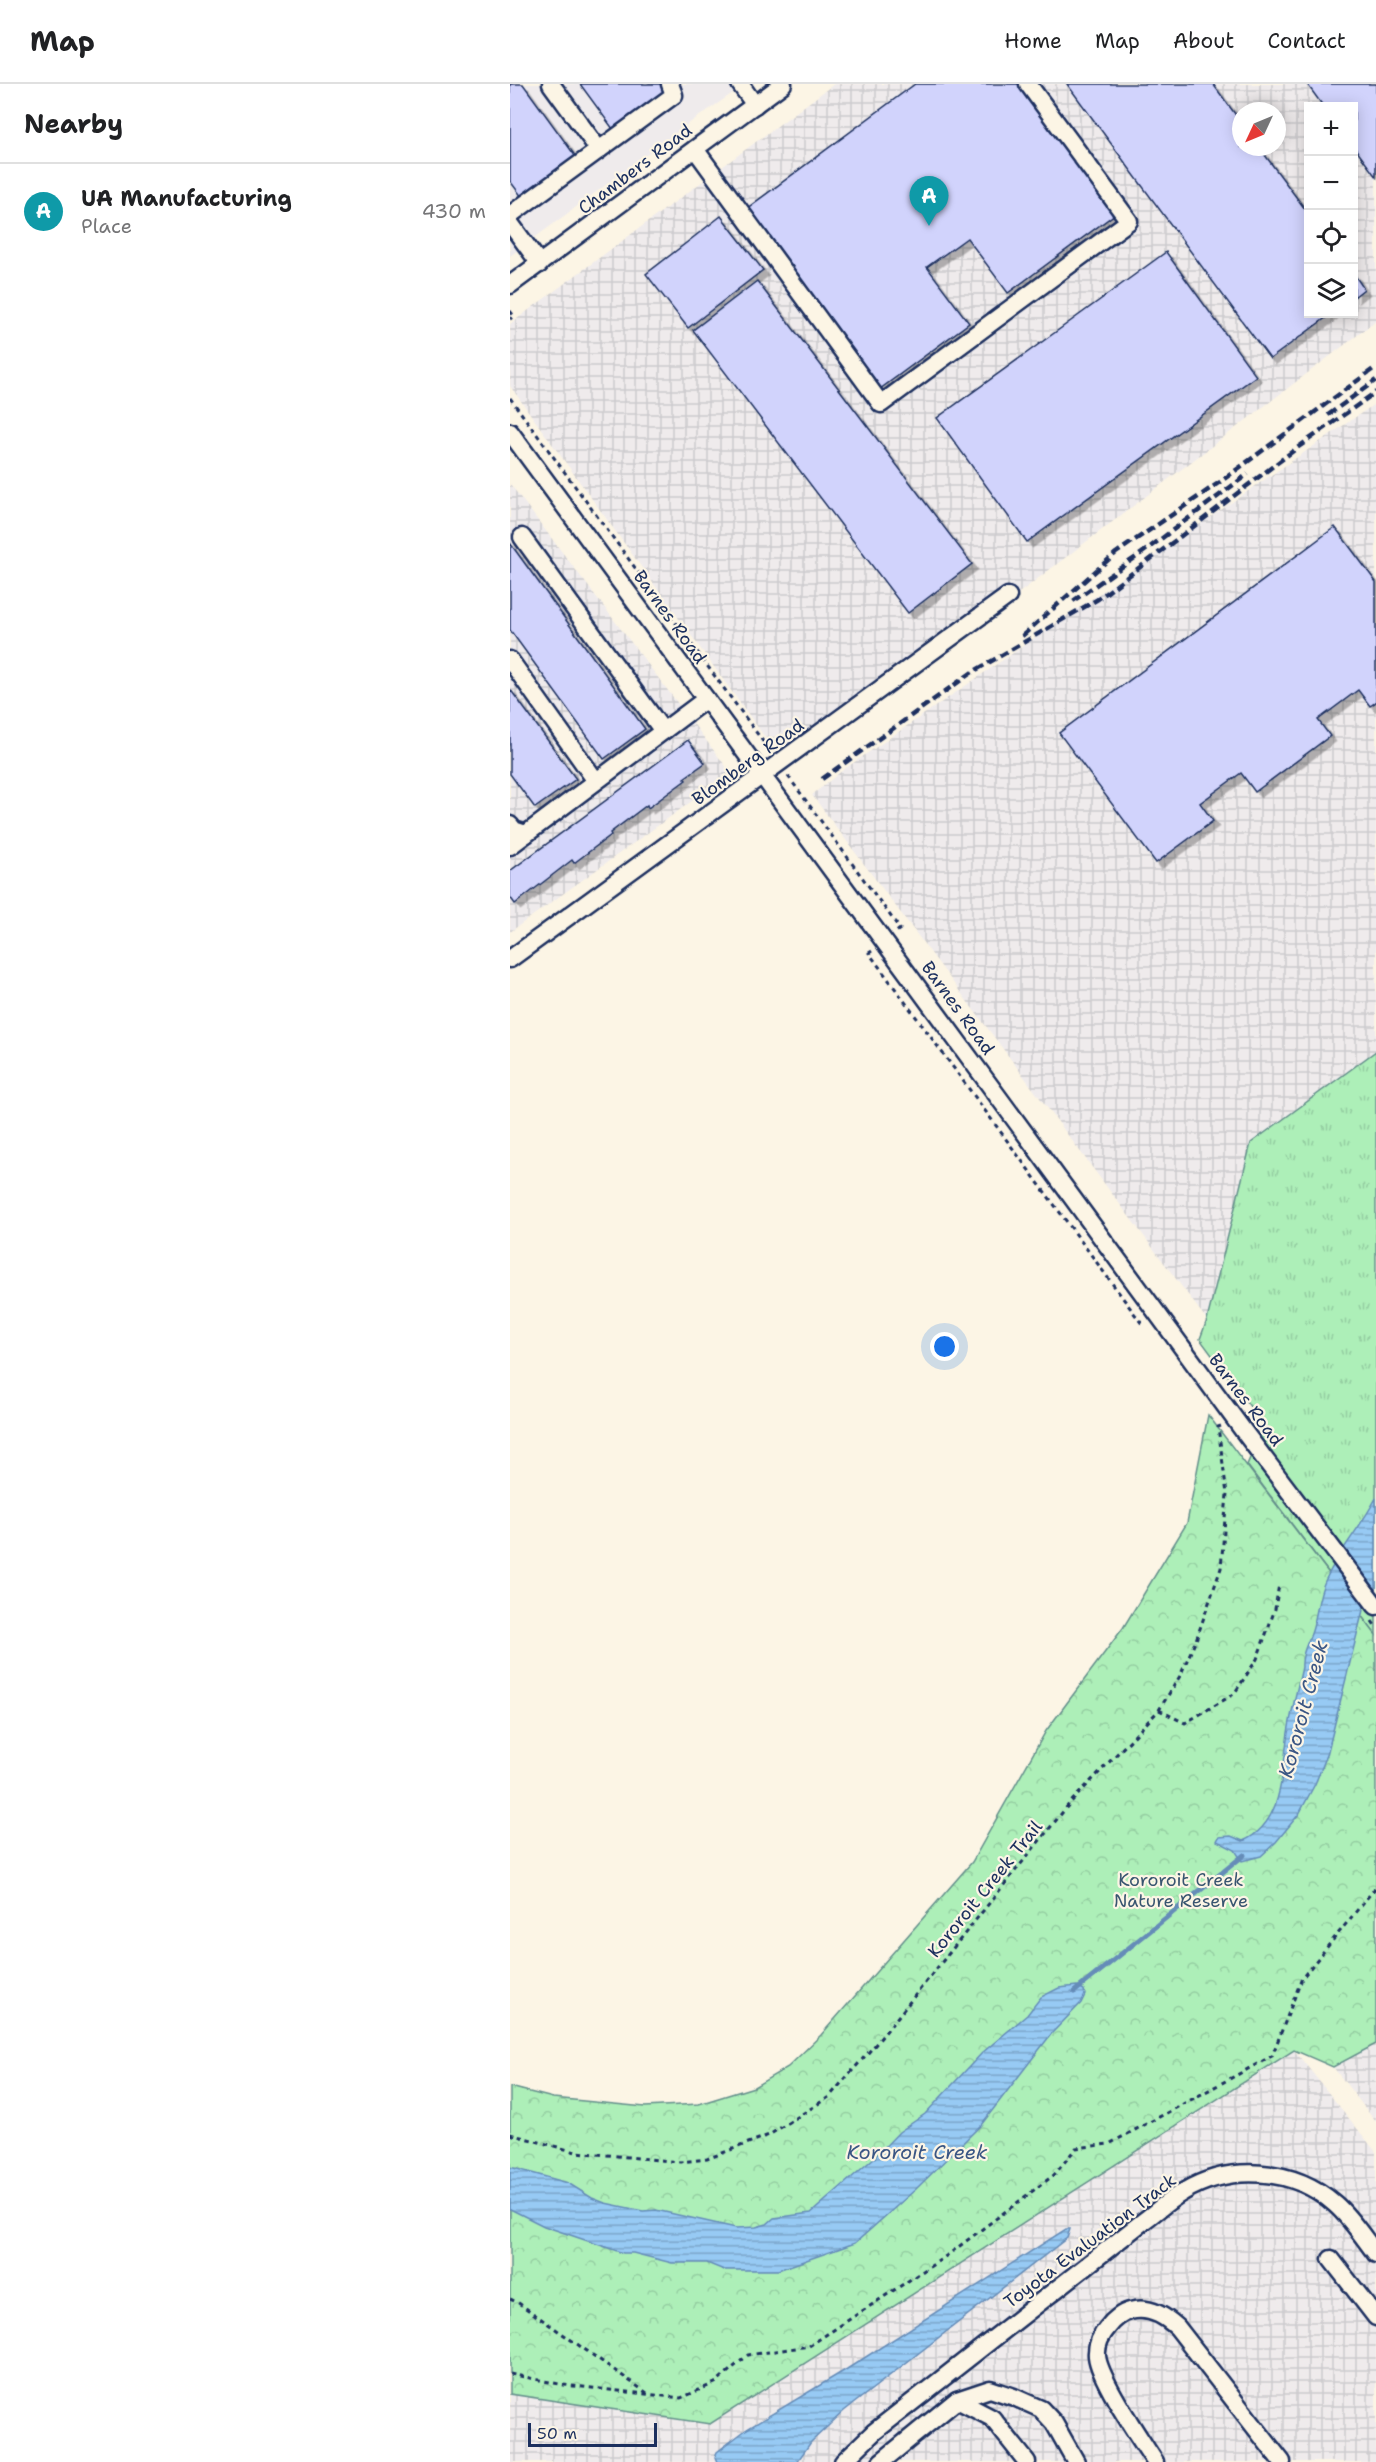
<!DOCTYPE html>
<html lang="en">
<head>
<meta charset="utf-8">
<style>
	:root { --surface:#fff; --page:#f2f2f2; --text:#202124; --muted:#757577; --line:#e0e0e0; --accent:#7c3aed }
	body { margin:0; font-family:"Shantell Sans",sans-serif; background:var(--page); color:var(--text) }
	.controls { position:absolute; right:18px; top:18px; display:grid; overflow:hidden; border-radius:0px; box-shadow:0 3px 15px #0003 }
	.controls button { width:54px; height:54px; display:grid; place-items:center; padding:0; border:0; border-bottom:2px solid var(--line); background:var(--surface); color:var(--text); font:30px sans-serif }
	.compass { position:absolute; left:722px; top:18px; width:54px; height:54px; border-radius:50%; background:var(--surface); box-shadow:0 3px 15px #0003; rotate:226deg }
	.scale { position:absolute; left:18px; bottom:15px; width:129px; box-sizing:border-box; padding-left:6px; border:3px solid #1b2f5e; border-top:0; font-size:16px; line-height:21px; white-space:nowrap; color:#1b2f5e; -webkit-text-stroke:4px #fcf5e5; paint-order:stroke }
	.you { position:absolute; left:435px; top:1263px; width:21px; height:21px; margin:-15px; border:4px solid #fff; border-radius:50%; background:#1a73e8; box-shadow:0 0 0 9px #1a73e833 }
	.badge { display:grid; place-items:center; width:39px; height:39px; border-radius:50%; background:var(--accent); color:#fff; font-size:20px; font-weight:700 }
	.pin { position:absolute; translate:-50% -50px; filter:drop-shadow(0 2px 3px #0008) }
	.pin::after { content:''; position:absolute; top:32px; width:21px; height:18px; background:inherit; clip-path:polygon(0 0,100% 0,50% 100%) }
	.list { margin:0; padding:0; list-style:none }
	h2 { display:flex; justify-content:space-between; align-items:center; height:78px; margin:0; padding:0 24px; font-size:26px }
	h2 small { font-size:20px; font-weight:400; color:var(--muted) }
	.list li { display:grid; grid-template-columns:39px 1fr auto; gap:18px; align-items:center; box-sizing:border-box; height:96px; padding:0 24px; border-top:2px solid var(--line) }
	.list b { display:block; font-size:22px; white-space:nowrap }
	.list p { margin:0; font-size:20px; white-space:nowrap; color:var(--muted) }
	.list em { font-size:20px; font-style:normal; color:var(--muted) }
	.icon { flex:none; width:33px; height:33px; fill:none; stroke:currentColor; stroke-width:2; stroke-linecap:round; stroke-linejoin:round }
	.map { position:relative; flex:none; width:866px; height:2378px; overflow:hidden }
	header { display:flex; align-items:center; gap:36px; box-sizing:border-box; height:84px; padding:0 30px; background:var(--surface); border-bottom:2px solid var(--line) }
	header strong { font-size:28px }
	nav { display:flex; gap:33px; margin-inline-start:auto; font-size:21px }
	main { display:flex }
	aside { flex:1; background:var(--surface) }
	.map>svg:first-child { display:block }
	.built { fill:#efebec }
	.industrial { fill:url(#industrial-grid); fill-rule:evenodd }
	.grass { fill:url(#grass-tufts); stroke:#648f8b; stroke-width:1.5 }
	.park { fill:url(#park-crowns); stroke:#648f8b; stroke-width:1.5 }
	.water { fill:url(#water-rules); stroke:#658cb8; stroke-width:1.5 }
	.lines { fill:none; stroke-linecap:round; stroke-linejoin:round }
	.stream { stroke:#658cb8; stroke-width:5 }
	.building { fill:#d1d3fc; stroke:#1b2f5e; stroke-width:1.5; filter:url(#shadow) }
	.minor-casing { stroke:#1b2f5e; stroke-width:21 }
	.path { stroke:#1b2f5e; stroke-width:3; stroke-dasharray:4.5 4.5; stroke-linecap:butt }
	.minor { stroke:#fcf5e5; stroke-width:16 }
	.rail { stroke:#1b2f5e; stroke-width:4.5; stroke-dasharray:9 4.5; stroke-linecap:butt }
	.labels { text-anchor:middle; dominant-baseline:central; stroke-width:4.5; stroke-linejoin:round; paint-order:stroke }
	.street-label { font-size:18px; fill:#1b2f5e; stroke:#fcf5e5 }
	.park-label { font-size:18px; fill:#385570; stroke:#fcf5e5 }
	.water-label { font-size:20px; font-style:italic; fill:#3a5684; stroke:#fcf5e5 }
</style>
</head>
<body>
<header>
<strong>Map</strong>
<nav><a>Home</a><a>Map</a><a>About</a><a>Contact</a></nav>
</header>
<main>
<aside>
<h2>Nearby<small></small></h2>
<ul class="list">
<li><span class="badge" style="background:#0f9aa8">A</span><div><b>UA Manufacturing</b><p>Place</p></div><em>430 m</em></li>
</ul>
</aside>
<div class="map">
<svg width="866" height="2378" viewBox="0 0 866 2378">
	<defs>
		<pattern id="industrial-grid" width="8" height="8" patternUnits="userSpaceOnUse" patternTransform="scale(1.5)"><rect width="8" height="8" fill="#efebec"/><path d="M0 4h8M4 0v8" fill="none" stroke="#cccacd"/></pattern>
		<pattern id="grass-tufts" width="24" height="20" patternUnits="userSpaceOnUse" patternTransform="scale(1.5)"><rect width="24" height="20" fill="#adefb8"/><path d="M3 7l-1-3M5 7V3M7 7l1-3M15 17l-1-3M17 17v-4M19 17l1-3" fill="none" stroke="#94cda1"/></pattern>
		<pattern id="park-crowns" width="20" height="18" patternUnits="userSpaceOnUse" patternTransform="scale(1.5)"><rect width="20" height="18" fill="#adefb8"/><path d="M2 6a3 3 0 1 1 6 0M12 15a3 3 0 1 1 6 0" fill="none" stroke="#94cda1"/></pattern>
		<pattern id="water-rules" width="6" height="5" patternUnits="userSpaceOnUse" patternTransform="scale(1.5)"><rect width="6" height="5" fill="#97caf4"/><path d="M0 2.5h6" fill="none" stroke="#7aa4c9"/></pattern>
		<filter id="shadow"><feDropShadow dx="5.5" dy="5.5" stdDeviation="0" flood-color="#0004"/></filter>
	</defs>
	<rect width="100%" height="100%" fill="#fcf5e5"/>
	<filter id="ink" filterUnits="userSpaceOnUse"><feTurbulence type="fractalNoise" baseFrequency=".0167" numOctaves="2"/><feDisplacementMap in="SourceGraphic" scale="12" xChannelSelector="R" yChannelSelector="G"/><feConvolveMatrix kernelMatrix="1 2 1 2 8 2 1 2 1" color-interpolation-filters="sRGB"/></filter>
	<g filter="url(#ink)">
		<polygon class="built" points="0,0 236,0 178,40 0,172"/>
		<g class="industrial">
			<path d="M324 0H866V237L278 685 0 302V240ZM798 22H844V230H798ZM731 27H767V63H731Z"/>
			<polygon points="866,319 866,967 741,1059 697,1236 302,711 333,686"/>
			<polygon points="0,400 221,689 0,848"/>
			<polygon points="866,1960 866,2038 823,1983"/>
			<polygon points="784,1966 866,2068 866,2378 0,2378 0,2310 200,2340"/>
		</g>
		<polygon class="grass" points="866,967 866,1551 737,1381 751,1348 756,1354 758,1347 690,1255 697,1236 741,1059"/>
		<polygon class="park" points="698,1331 866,1551 866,1960 823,1983 784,1966 200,2340 0,2310 0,2003 43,2014 135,2023 189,2020 244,2003 278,1983 311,1951 462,1778 536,1647 613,1544 677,1439"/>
		<g class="water">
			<path d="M866 1414V1508L855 1518 817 1671 805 1700 789 1730 766 1758 751 1772 732 1777 725 1766 707 1757 709 1753 721 1752 733 1757C772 1740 772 1691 777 1656 780 1631 787 1607 792 1583 791 1570 798 1559 802 1547 807 1531 808 1512 815 1497 829 1467 851 1443 866 1414Z"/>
			<polygon points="567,1902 574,1906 575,1911 571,1919 542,1949 471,2041 406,2105 345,2159 268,2186 214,2186 197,2179 162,2179 123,2169 113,2169 34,2142 0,2125 0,2083 58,2099 82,2114 95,2119 133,2127 146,2126 226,2144 246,2143 257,2140 264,2134 301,2129 365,2073 389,2048 415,2030 472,1969 517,1931 531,1913 549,1904"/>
			<polygon points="556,2145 560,2145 557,2154 334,2327 301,2358 287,2378 207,2378 205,2373 207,2368 237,2345 337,2285"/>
		</g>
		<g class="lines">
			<polyline class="stream" points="564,1908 734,1771"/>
		</g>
		<g class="building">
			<polygon points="0,0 13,0 66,73 12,113 0,97"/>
			<polygon points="70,0 153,0 157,6 103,45"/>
			<polygon points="405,0 509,0 605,130 498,209 457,154 417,183 459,239 370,305 236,125"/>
			<polygon points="557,0 703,0 731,38 731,63 749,63 798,129 798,230 821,230 760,275"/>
			<polygon points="797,0 866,0 866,93 844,63 844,22 813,22"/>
			<polygon points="211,132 253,186 178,244 136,190"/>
			<polygon points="656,168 746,292 517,458 427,334"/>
			<polygon points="844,190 854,205 844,213"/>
			<polygon points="247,197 462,480 398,529 183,246"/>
			<polygon points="825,443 866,498 866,618 860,622 848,606 808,636 820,652 745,708 731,689 690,719 703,737 646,779 549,649"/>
			<polygon points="0,459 135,645 94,675 0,546"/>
			<polygon points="0,605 66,695 25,724 0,690"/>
			<polygon points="178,656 195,679 174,694 176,696 138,724 137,721 100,749 101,751 64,779 62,776 5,820 0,813 0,787"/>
		</g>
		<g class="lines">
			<defs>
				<g id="minor">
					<polyline points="41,0 89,66"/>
					<polyline points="230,0 245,21"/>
					<polyline points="185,65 371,320 619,137 518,0"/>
					<polyline points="0,131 164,11 160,0"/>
					<polyline points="0,139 30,180"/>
					<polyline points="0,201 273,0"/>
					<polyline points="0,348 735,1349 866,1522"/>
					<polyline points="12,453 153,647"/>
					<polyline points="0,576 86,697"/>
					<polyline points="0,741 4,746 16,750 196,615"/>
					<polyline points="0,762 16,750"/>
					<polyline points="0,875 498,512"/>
					<polyline points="821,2175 866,2233"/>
					<polyline points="447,2316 482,2334 517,2378"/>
					<path d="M333 2378 364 2348 635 2136C647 2127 659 2116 673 2108 719 2080 783 2083 825 2120 841 2134 853 2153 866 2170"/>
					<polyline points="371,2378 447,2316 480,2305 504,2313 531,2325 544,2339 566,2378"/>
					<path d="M645 2378C631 2356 589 2295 587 2272 586 2261 591 2251 598 2243 603 2236 612 2229 620 2227 638 2222 654 2231 667 2243L772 2378"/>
				</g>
			</defs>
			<use href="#minor" class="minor-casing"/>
			<g class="path">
				<polyline points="0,227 4,232 0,235"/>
				<polyline points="0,314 260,667"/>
				<polyline points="278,692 390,845 386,848"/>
				<polyline points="362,867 359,869 632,1240"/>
				<polyline points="862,1537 866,1543"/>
				<polyline points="649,1626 675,1639 724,1610 747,1575 765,1525 769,1500"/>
				<polyline points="0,2050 66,2068 170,2078 197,2075 259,2051 319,2013 365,1961 560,1719 649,1626 670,1592 686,1556 711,1484 717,1410 708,1343 711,1342"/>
				<polyline points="0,2215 7,2218 137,2309"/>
				<polyline points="0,2290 54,2301 171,2314 205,2299 238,2271 299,2262 439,2170 544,2091 566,2064 599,2060 762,1972 792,1894 866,1803"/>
			</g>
			<use href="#minor" class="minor"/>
			<g class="rail">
				<polyline points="818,331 866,296"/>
				<polyline points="563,517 632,469 738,390"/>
				<polyline points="512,552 606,469 710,398 866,283"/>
				<polyline points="312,695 461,589 588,515 787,364 866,308"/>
			</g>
		</g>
	</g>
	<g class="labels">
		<g class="street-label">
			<text transform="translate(125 85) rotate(-37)">Chambers Road</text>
			<text transform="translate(160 533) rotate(54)">Barnes Road</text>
			<text transform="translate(238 678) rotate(-36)">Blomberg Road</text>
			<text transform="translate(448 924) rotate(54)">Barnes Road</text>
			<text transform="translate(736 1316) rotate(53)">Barnes Road</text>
			<text transform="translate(475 1805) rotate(-51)">Kororoit Creek Trail</text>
			<text transform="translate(580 2157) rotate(-37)">Toyota Evaluation Track</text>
		</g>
		<g class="park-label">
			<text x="671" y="1796">Kororoit Creek<tspan x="671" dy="21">Nature Reserve</tspan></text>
		</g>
		<g class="water-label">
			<text transform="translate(793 1625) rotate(-75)">Kororoit Creek</text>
			<text x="407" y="2068">Kororoit Creek</text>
		</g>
	</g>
</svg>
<div class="controls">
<button>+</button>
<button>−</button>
<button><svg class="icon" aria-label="locate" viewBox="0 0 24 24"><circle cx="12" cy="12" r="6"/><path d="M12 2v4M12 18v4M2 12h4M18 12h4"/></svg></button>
<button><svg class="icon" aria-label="layers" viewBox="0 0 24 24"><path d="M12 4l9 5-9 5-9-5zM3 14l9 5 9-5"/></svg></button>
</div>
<svg class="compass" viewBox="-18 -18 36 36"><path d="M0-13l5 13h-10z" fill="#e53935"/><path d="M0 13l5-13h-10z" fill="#757577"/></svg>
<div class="scale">50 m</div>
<div class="you"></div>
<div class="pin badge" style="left:419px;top:142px;background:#0f9aa8">A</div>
</div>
</main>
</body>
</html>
